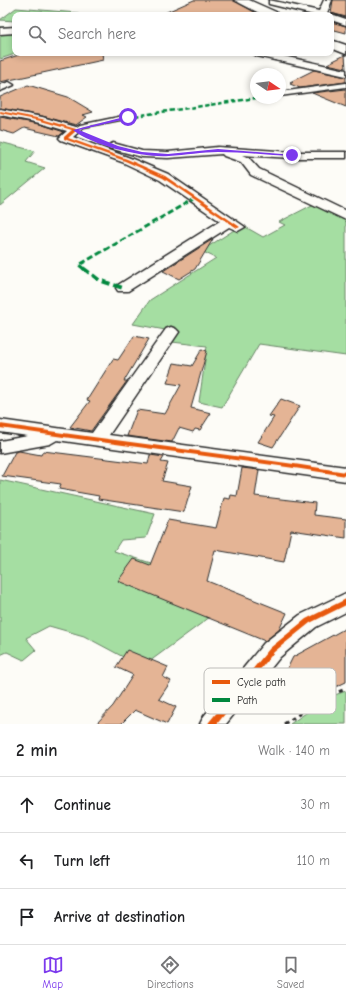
<!DOCTYPE html>
<html lang="en">
<head>
<meta charset="utf-8">
<style>
	:root { --surface:#fff; --page:#f6f6f6; --text:#202124; --muted:#757577; --line:#e0e0e0; --accent:#7c3aed }
	body { margin:0; font-family:"Comic Neue",sans-serif; background:var(--page); color:var(--text) }
	.compass { position:absolute; left:250px; top:68px; width:36px; height:36px; border-radius:50%; background:var(--surface); box-shadow:0 2px 6px #0003; rotate:103deg }
	.stop { position:absolute; width:12px; height:12px; margin:-9px; border:3px solid #7c3aed; border-radius:50%; background:#fff }
	.stop.end { background:#7c3aed; border-color:#fff; box-shadow:0 1px 4px #0008 }
	.list { margin:0; padding:0; list-style:none }
	h2 { display:flex; justify-content:space-between; align-items:center; height:52px; margin:0; padding:0 16px; font-size:17px }
	h2 small { font-size:13px; font-weight:400; color:var(--muted) }
	.list li { display:grid; grid-template-columns:26px 1fr auto; gap:12px; align-items:center; box-sizing:border-box; height:56px; padding:0 16px; border-top:1px solid var(--line) }
	.list b { display:block; font-size:15px; white-space:nowrap }
	.list em { font-size:13px; font-style:normal; color:var(--muted) }
	.icon { flex:none; width:22px; height:22px; fill:none; stroke:currentColor; stroke-width:2; stroke-linecap:round; stroke-linejoin:round }
	.map { position:relative; flex:none; width:346px; height:724px; overflow:hidden }
	.search { position:absolute; background:var(--surface); box-shadow:0 2px 6px #0003; left:12px; right:12px; top:12px; height:44px; display:flex; align-items:center; gap:10px; box-sizing:border-box; padding:0 14px; border-radius:8px; color:var(--muted); font-size:15px }
	.sheet { height:220px; background:var(--surface) }
	nav { display:flex; justify-content:space-around; align-items:center; box-sizing:border-box; height:56px; border-top:1px solid var(--line); background:var(--surface); font-size:11px; color:var(--muted) }
	nav a { display:grid; justify-items:center; gap:2px }
	nav .on { color:var(--accent) }
	.map>svg:first-child { display:block }
	.green { fill:#a5dea2; stroke:#688466 }
	.building { fill:#e4b495; stroke:#2b2b2b }
	.lines { fill:none; stroke-linecap:round; stroke-linejoin:round }
	.lane-casing { stroke:#2b2b2b; stroke-width:3 }
	.street-casing { stroke:#2b2b2b; stroke-width:3 }
	.primary-casing { stroke:#2b2b2b; stroke-width:3 }
	.path { stroke:#2b2b2b; stroke-width:3; stroke-dasharray:4 4; stroke-linecap:butt }
	.lane { fill:#fdfcf7; fill-rule:evenodd }
	.street { fill:#fdfcf7; fill-rule:evenodd }
	.primary { fill:#fdfcf7; fill-rule:evenodd }
	.quiet-far2 { stroke:#00873e; stroke-width:2.5; stroke-dasharray:4.5 2.5; stroke-linecap:butt }
	.quiet-far1 { stroke:#00873e; stroke-width:3; stroke-dasharray:6 3; stroke-linecap:butt }
	.quiet { stroke:#00873e; stroke-width:4; stroke-dasharray:8 4; stroke-linecap:butt }
	.cycleway-casing { stroke:#fdfcf7; stroke-width:3 }
	.cycleway { fill:#e8590c; fill-rule:evenodd }
	.route { fill:#7c3aed }
	.key { fill:#fdfcf7; stroke:#bebdba; stroke-width:1 }
	.key-label { font-size:11px; fill:#2b2b2b }
</style>
</head>
<body>
<div class="map">
<svg width="346" height="724" viewBox="0 0 346 724">
	<rect width="100%" height="100%" fill="#fdfcf7"/>
	<filter id="ink" filterUnits="userSpaceOnUse"><feTurbulence type="fractalNoise" baseFrequency=".025" numOctaves="2"/><feDisplacementMap in="SourceGraphic" scale="8" xChannelSelector="R" yChannelSelector="G"/><feConvolveMatrix kernelMatrix="1 2 1 2 8 2 1 2 1" color-interpolation-filters="sRGB"/></filter>
	<g filter="url(#ink)">
		<g class="green">
			<polygon points="16,8 78,13 77,15 15,15 15,21 0,20"/>
			<polygon points="0,27 15,27 15,53 18,53 0,59"/>
			<polygon points="0,142 35,151 26,162 45,168 0,205"/>
			<polygon points="316,203 346,219 346,356 259,344 222,407 199,402 207,346 172,342 176,332 133,324 150,300 216,258 201,251 242,225 263,237 285,225 279,222"/>
			<polygon points="0,480 155,514 146,538 121,540 114,551 160,566 210,617 142,667 84,636 49,626 26,638 36,650 24,660 7,652 0,655"/>
			<polygon points="346,691 346,724 290,724 329,697"/>
		</g>
		<g class="building">
			<polygon points="194,0 233,0 260,15 160,15"/>
			<polygon points="333,0 346,0 346,17 331,13"/>
			<polygon points="331,22 346,26 346,33 331,29"/>
			<polygon points="25,53 102,53 103,60 0,82 0,61"/>
			<polygon points="345,55 346,68 327,64"/>
			<polygon points="314,70 346,77 346,82 300,88 290,84 293,82 290,82"/>
			<polygon points="28,85 68,97 93,112 83,115 87,117 76,125 42,116 0,108 0,97"/>
			<polygon points="346,89 346,107 312,93"/>
			<polygon points="0,117 40,124 64,132 59,136 24,128 14,134 0,130"/>
			<polygon points="213,239 195,269 179,279 163,271"/>
			<polygon points="134,336 149,339 124,381 127,381 91,431 70,427 90,401 87,400 113,359 118,360"/>
			<polygon points="202,349 207,351 191,408 211,413 200,430 195,429 193,432 179,428 172,442 127,436 137,410 165,414 181,385 167,383 174,363 192,366"/>
			<polygon points="281,399 300,406 273,447 258,442 274,417 269,416"/>
			<polygon points="19,451 41,455 43,451 148,464 150,455 164,457 161,462 168,463 162,481 192,486 184,512 98,499 99,496 59,489 61,484 2,476 15,452"/>
			<polygon points="242,468 259,470 255,496 315,503 314,515 346,519 346,538 291,530 284,562 215,550 207,581 287,613 279,630 265,641 118,581 134,559 150,565 168,520 216,528 224,498 230,499 231,495 237,496"/>
			<polygon points="346,628 346,682 304,702 279,685 293,657"/>
			<polygon points="127,650 168,667 163,677 171,681 159,699 176,707 167,724 135,710 121,724 96,724 113,706 133,675 116,667"/>
		</g>
		<g class="lines">
			<defs>
				<g id="lane">
					<polygon points="346,83 346,87 280,96 280,92"/>
					<polygon points="128,115 131,117 130,118 84,127 75,132 72,130 80,125"/>
				</g>
				<g id="street">
					<polygon points="269,0 319,11 324,0 332,0 327,13 328,15 314,15 269,4"/>
					<polygon points="331,14 346,19 346,25 331,20 331,15 329,15"/>
					<polygon points="15,27 15,33 0,34 0,28"/>
					<polygon points="252,53 270,53 346,70 346,76 257,56"/>
					<polygon points="9,82 14,85 0,91 0,85"/>
					<polygon points="0,109 42,117 79,128 81,130 73,137 130,158 168,174 245,227 238,231 229,227 128,291 118,291 116,288 118,285 220,221 160,180 122,162 61,140 59,138 67,131 40,123 0,115"/>
					<polygon points="113,143 142,151 168,152 218,147 292,152 346,152 346,158 292,158 242,155 249,158 259,169 346,211 346,220 251,175 241,162 224,156 222,154 168,158 142,157 109,148 107,146"/>
					<polygon points="171,327 176,329 179,332 109,435 346,467 346,481 57,440 50,444 0,453 0,441 28,436 0,432 0,420 92,433 166,329"/>
					<polygon points="346,593 346,612 316,627 280,657 226,724 200,724 204,716 264,643 300,615"/>
				</g>
				<g id="primary">
					<polygon points="234,0 249,0 276,12 278,15 263,15"/>
					<polygon points="331,40 346,45 346,54 331,48"/>
				</g>
			</defs>
			<use href="#lane" class="lane-casing"/>
			<use href="#street" class="street-casing"/>
			<use href="#primary" class="primary-casing"/>
			<polyline class="path" points="284,724 325,697 346,689"/>
			<use href="#lane" class="lane"/>
			<use href="#street" class="street"/>
			<use href="#primary" class="primary"/>
			<polyline class="quiet-far2" points="128,117 256,98"/>
			<g class="quiet-far1">
				<polyline points="128,117 132,116"/>
				<polyline points="84,269 79,265 195,198"/>
			</g>
			<polyline class="quiet" points="83,268 99,280 123,288"/>
			<defs>
				<g id="cycleway">
					<polygon points="0,111 42,119 76,129 76,131 68,138 127,159 165,176 240,227 238,228 237,228 163,178 125,161 64,139 64,137 72,130 41,121 0,113"/>
					<path d="M0 424C115 441 231 454 346 472V476C231 458 115 445 0 428Z"/>
					<polygon points="346,599 346,605 310,623 274,652 217,724 208,724 209,722 270,648 306,619"/>
				</g>
			</defs>
			<use href="#cycleway" class="cycleway-casing"/>
			<use href="#cycleway" class="cycleway"/>
		</g>
	</g>
	<path class="route" d="M128 116 130 118 79 130 118 146 142 152 168 154 218 149 294 155 292 156C268 155 243 152 218 152 202 152 186 155 169 156 144 158 93 146 73 130Z"/>
	<rect x="204" y="668" width="132" height="46" rx="6" class="key"/>
	<rect x="212" y="680" width="18" height="4" fill="#e8590c"/>
	<rect x="212" y="698" width="18" height="4" fill="#00873e"/>
	<g class="key-label">
		<text x="237" y="686">Cycle path</text>
		<text x="237" y="704">Path</text>
	</g>
</svg>
<svg class="compass" viewBox="-18 -18 36 36"><path d="M0-13l5 13h-10z" fill="#e53935"/><path d="M0 13l5-13h-10z" fill="#757577"/></svg>
<div class="stop" style="left:128px;top:117px"></div>
<div class="stop end" style="left:292px;top:155px"></div>
<div class="search"><svg class="icon" aria-label="search" viewBox="0 0 24 24"><circle cx="10" cy="10" r="6"/><path d="M15 15l6 6"/></svg>Search here</div>
</div>
<section class="sheet">
<h2>2 min<small>Walk · 140 m</small></h2>
<ul class="list">
<li><svg class="icon" aria-label="ahead" viewBox="0 0 24 24"><path d="M12 20V5M6 11l6-6 6 6"/></svg><div><b>Continue</b></div><em>30 m</em></li>
<li><svg class="icon" aria-label="left" viewBox="0 0 24 24"><path d="M17 20v-9H6M10 6l-5 5 5 5"/></svg><div><b>Turn left</b></div><em>110 m</em></li>
<li><svg class="icon" aria-label="arrive" viewBox="0 0 24 24"><path d="M6 21V4h12l-3 4 3 4H6"/></svg><div><b>Arrive at destination</b></div></li>
</ul>
</section>
<nav>
<a class="on"><svg class="icon" aria-label="map" viewBox="0 0 24 24"><path d="M3 6l6-2 6 2 6-2v14l-6 2-6-2-6 2zM9 4v14M15 6v14"/></svg>Map</a>
<a><svg class="icon" aria-label="directions" viewBox="0 0 24 24"><path d="M12 3l9 9-9 9-9-9zM9 14v-3h6M13 9l2 2-2 2"/></svg>Directions</a>
<a><svg class="icon" aria-label="saved" viewBox="0 0 24 24"><path d="M7 4h10v16l-5-4-5 4z"/></svg>Saved</a>
</nav>
</body>
</html>
